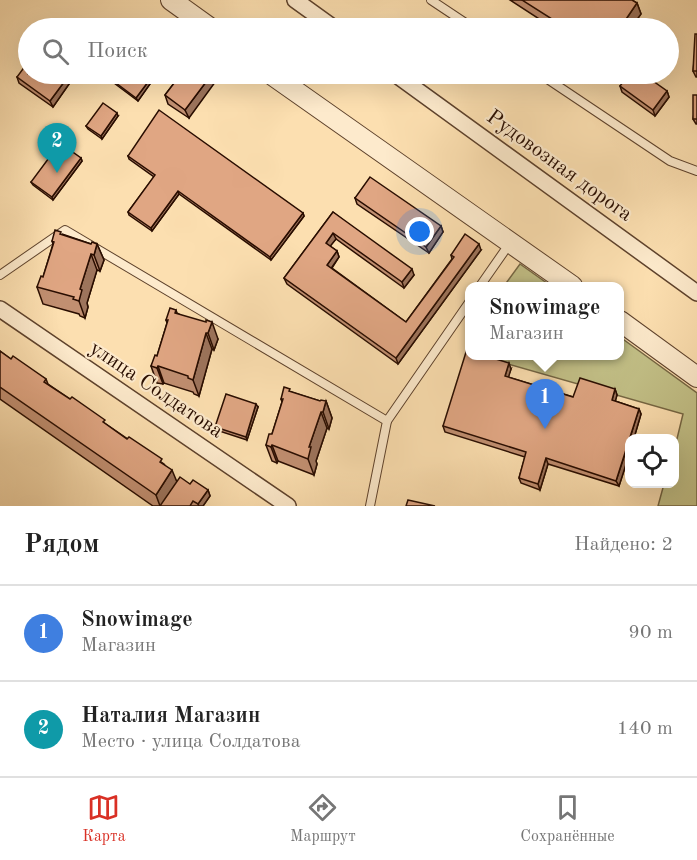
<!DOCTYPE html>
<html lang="ru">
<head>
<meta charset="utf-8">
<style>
	:root { --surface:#fff; --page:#f2f2f2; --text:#222; --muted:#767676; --line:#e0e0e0; --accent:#d93025 }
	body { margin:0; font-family:"Old Standard TT",serif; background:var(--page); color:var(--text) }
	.controls { position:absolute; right:18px; bottom:18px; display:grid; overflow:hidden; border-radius:12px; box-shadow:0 6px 24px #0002 }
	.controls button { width:54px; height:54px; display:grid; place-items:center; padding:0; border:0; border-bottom:2px solid var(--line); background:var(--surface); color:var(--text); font:30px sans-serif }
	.you { position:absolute; left:420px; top:232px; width:21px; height:21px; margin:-15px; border:4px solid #fff; border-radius:50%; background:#1a73e8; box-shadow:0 0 0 9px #1a73e833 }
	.badge { display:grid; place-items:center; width:39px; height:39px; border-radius:50%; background:var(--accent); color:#fff; font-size:20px; font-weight:700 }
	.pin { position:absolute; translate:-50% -50px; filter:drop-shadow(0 2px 3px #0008) }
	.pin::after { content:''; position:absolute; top:32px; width:21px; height:18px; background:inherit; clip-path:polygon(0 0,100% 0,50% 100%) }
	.popup { position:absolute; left:465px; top:282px; width:159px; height:78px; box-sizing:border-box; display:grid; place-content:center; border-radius:12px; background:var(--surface); filter:drop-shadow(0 2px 4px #0005); font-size:20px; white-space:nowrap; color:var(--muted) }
	.popup b { font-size:22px; color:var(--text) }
	.popup::after { content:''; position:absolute; left:50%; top:100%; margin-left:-12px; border:12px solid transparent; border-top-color:var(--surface) }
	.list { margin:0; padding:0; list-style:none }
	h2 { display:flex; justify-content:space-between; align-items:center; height:78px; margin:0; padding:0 24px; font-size:26px }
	h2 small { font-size:20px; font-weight:400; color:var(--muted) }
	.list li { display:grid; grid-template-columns:39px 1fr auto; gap:18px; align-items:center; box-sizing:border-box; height:96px; padding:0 24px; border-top:2px solid var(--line) }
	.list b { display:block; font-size:22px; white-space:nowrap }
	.list p { margin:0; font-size:20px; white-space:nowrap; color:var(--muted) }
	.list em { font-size:20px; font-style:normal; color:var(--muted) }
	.icon { flex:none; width:33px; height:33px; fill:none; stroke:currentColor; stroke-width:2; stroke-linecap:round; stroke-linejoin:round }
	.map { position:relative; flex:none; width:697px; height:506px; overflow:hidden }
	.search { position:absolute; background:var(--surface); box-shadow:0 6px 24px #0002; left:18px; right:18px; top:18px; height:66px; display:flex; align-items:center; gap:15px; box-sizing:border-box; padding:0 21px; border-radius:33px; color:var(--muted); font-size:22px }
	.sheet { height:270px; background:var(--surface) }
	nav { display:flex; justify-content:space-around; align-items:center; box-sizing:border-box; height:84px; border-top:2px solid var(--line); background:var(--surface); font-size:16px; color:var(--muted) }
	nav a { display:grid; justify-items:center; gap:3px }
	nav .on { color:var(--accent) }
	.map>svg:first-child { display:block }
	.green { fill:#c3c188; stroke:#766744; stroke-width:1.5 }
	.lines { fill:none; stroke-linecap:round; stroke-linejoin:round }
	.service-casing { stroke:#5e422c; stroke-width:10 }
	.minor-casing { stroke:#5e422c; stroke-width:18 }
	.tertiary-casing { stroke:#5e422c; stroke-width:22 }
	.service { stroke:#fdeacc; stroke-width:8 }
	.minor { stroke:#fdeacc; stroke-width:15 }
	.tertiary { stroke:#fdeacc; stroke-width:20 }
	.wall { fill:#c18f71; stroke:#290d00; stroke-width:1.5 }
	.shaded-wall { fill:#9d745c; stroke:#290d00; stroke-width:1.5 }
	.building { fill:#e0a683; stroke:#290d00; stroke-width:1.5 }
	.labels { text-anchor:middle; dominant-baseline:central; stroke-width:4.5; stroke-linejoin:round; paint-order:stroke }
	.street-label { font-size:21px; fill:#290d00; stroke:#fdeacc }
</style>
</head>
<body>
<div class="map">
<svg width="697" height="506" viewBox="0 0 697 506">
	<rect width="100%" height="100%" fill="#fcdfb0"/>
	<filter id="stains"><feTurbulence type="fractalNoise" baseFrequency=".00333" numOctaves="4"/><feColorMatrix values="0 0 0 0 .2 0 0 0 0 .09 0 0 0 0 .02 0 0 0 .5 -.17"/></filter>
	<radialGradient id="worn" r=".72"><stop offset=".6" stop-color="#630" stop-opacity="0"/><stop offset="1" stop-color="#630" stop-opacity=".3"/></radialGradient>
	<g class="green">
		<polygon points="520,264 551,286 504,286"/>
		<polygon points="620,337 697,393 697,506 658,506 664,484 674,484 675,447 683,414 480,356 620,356"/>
	</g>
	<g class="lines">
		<defs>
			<g id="service">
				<polyline points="431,0 473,28"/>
				<polyline points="540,74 670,161 697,171"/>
				<polyline points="0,275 65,230 387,421 370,506"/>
				<polyline points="480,286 510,243"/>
				<polyline points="387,421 470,301"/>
			</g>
			<g id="minor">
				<polyline points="295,0 334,28"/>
				<polyline points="395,74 697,293"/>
				<polyline points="0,309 288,506"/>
			</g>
			<g id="tertiary">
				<polyline points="171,0 210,28"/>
				<polyline points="271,74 572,286"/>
				<polyline points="620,321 697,377"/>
			</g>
		</defs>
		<use href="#service" class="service-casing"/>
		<use href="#minor" class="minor-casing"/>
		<use href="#tertiary" class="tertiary-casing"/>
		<use href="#service" class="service"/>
		<use href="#minor" class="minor"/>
		<use href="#tertiary" class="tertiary"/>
	</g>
	<g class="wall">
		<polygon points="510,0 632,0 637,3 641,14 631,28 553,28"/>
		<polygon points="697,34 697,77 696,77 693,71"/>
		<polygon points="76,74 53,107 19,83 17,77"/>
		<polygon points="157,74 138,101 110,80 108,77"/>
		<polygon points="181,74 189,118 168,104 165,95"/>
		<polygon points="620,86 667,91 669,97 655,116 622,92"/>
		<polygon points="697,95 697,124 696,124 693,119"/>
		<polygon points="118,116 102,139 88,129 86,126"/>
		<polygon points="128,156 303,213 304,216 271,260 179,194 152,231 129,215 128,212 154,177 129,159"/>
		<polygon points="81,158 82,161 53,200 33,185 31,182"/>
		<polygon points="355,198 441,226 443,232 429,253 357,204"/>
		<polygon points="333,212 414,275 404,288 336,239 330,246 337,251 339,257 332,268 406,322 452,259 451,255 481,250 398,364 287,284 284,278"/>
		<polygon points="62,234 91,244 97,244 104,260 100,271 97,270 87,303 88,307 85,318 80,316 79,314 43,304 37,287 43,277 53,244 52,241"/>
		<polygon points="176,310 177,313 218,339 214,350 212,349 199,396 194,394 193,392 164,383 163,384 157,383 151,366 157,356 167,323 166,320"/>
		<polygon points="0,351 11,359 46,379 48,384 164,464 177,482 190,484 208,490 210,496 203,506 153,506 0,399"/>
		<polygon points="511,369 508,377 573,397 615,389 617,395 615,401 639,409 641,414 634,438 630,438 630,452 619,486 548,464 540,490 521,483 519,478 525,457 445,432 443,426"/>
		<polygon points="291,392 320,401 326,401 332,418 329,429 327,428 316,461 317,464 314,475 278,461 277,463 272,461 266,445 272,434 282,402 281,399"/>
		<polygon points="258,407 247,440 216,430 215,427"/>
	</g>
	<g class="shaded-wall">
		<polygon points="637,3 641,14 631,28 620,28"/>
		<polygon points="70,74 76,74 53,107 50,101"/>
		<polygon points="154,74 157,74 138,101 136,98"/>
		<polygon points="212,74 221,74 189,118 185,110"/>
		<polygon points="667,91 669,97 655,116 653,110"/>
		<polygon points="117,113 118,116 102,139 101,136"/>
		<polygon points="81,158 82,161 53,200 52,197"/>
		<polygon points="178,191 179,194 152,231 151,228"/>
		<polygon points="303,213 304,216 271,260 270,257"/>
		<polygon points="441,226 443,232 429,253 426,247"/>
		<polygon points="333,233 336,239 328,249 326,243"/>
		<polygon points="97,244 104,260 100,271 94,255"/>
		<polygon points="479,244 481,250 398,364 396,358"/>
		<polygon points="337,251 339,257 330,270 327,265"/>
		<polygon points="91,254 97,270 87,303 88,307 85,318 79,301 80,289"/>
		<polygon points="412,269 414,275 404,288 402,282"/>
		<polygon points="212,322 218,339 214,350 208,333"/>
		<polygon points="206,333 212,349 199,396 193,380"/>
		<polygon points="509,363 511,369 507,382 505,376"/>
		<polygon points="158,366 164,383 163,384 157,368"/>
		<polygon points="615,389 617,395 614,406 612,400"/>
		<polygon points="326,401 332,418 329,429 323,412"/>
		<polygon points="256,404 258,407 247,440 246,437"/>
		<polygon points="639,409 641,414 634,438 630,438"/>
		<polygon points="321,412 327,428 316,461 317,464 314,475 308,459 309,447"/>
		<polygon points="630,439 630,452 619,486 616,481"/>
		<polygon points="272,445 278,461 277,463 271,447"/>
		<polygon points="546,458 548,464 540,490 538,484"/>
		<polygon points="172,470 179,487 166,506 160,506 156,495"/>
		<polygon points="208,490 210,496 203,506 199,506 198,504"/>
	</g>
	<g class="building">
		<polygon points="522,0 632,0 637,3 620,28 566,28"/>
		<polygon points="56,23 63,28 52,28"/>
		<polygon points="695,34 697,34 697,71 693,71"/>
		<polygon points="28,62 28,74 70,74 50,101 17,77"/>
		<polygon points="111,74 154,74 136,98 108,77"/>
		<polygon points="181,74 212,74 185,110 165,95"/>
		<polygon points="629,74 643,74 667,91 653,110 620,86"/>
		<rect x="693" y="95" width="4" height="24"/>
		<polygon points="103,103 117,113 101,136 86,126"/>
		<polygon points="159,110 303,213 270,257 178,191 151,228 128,212 155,175 128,156"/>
		<polygon points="60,143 81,158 52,197 31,182"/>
		<polygon points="370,177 441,226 426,247 355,198"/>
		<polygon points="333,212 412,269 402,282 333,233 326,243 337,251 327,265 406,322 454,257 451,255 465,234 479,244 396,358 284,278"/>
		<polygon points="55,230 61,232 60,234 91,244 92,242 97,244 94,255 91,254 80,289 82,290 79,301 73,299 74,297 37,287 41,276 43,277 54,242 52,241"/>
		<polygon points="170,308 176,310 175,313 206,322 206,320 212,322 208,333 206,333 193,380 188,378 188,376 158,366 157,368 151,366 155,355 157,356 168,320 166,320"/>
		<polygon points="467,349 470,351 470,356 486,356 509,363 505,376 573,397 580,378 615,389 612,400 639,409 616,481 546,458 538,484 519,478 526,452 443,426"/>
		<polygon points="0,351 11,359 13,356 46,379 44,382 70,399 72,397 105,420 103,422 127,439 129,437 162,459 160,462 172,470 156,495 0,387"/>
		<polygon points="284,387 290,389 289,391 320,401 321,400 326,401 323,412 321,412 309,447 311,447 308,459 272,445 271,447 266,445 269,434 272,434 283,399 281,399"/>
		<polygon points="226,394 256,404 246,437 215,427"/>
		<polygon points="180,477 190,484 193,480 208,490 198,504 193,501 190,506 160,506"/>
		<polygon points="408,500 435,506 406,506"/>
	</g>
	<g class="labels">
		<g class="street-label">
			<text transform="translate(559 166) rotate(36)">Рудовозная дорога</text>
			<text transform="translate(156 390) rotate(34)">улица Солдатова</text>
		</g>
	</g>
	<rect width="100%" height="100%" filter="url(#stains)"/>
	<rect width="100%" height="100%" fill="url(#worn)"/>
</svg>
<div class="controls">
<button><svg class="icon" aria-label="locate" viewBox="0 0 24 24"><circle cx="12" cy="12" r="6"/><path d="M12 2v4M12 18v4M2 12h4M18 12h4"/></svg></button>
</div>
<div class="you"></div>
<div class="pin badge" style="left:545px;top:429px;background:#3f7fe0">1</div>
<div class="popup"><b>Snowimage</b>Магазин</div>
<div class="pin badge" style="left:57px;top:173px;background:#0f9aa8">2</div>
<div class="search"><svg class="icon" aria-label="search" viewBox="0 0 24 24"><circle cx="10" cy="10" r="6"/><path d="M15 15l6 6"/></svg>Поиск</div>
</div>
<section class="sheet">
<h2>Рядом<small>Найдено: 2</small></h2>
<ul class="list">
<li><span class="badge" style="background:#3f7fe0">1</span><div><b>Snowimage</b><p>Магазин</p></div><em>90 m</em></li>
<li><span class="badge" style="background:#0f9aa8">2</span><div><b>Наталия Магазин</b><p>Место · улица Солдатова</p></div><em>140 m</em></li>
</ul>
</section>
<nav>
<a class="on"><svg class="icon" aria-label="map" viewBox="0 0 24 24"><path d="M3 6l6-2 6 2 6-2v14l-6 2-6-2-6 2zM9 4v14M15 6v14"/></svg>Карта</a>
<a><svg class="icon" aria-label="directions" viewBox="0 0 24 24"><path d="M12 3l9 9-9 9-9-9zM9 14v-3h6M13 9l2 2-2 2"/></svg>Маршрут</a>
<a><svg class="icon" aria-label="saved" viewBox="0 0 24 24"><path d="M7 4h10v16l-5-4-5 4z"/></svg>Сохранённые</a>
</nav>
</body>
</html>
